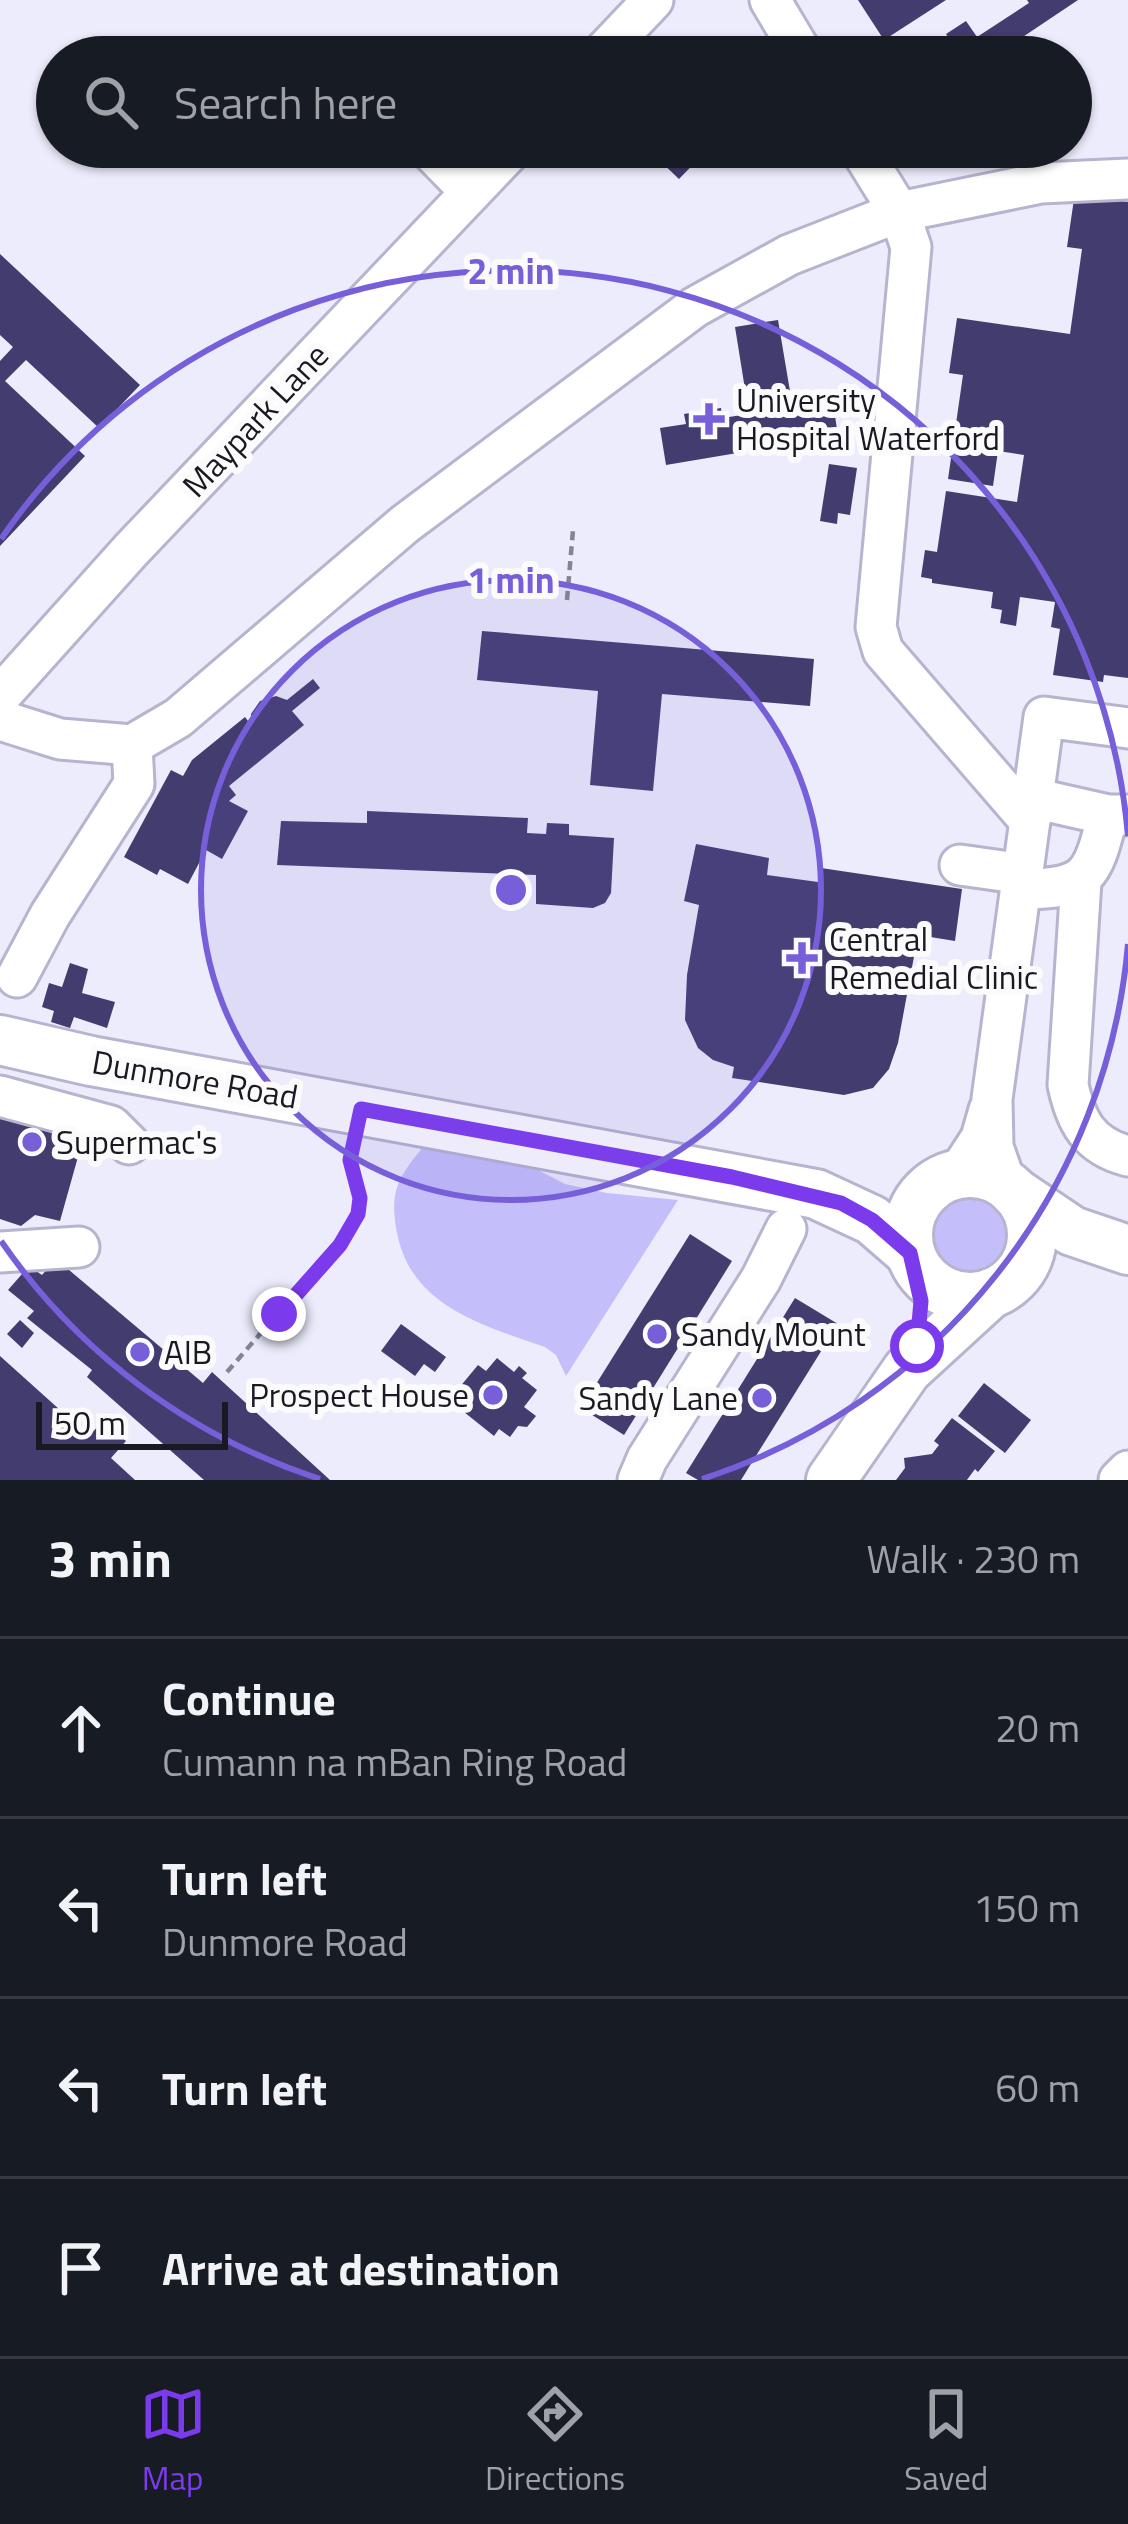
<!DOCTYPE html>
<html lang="en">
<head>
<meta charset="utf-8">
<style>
	:root { --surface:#171b24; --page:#20242c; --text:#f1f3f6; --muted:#9ea1a6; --line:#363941; --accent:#7c3aed }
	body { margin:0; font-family:"Titillium Web",sans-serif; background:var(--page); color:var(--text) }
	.scale { position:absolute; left:36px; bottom:30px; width:192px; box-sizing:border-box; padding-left:12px; border:6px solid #1a1923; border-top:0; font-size:33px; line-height:42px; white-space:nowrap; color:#1a1923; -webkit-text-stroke:9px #fbfbfb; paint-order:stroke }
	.stop { position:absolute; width:36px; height:36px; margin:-27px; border:9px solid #7c3aed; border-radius:50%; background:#fff }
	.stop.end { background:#7c3aed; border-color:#fff; box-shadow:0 3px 12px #0008 }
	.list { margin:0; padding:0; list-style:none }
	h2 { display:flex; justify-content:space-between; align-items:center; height:156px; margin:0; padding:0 48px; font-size:51px }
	h2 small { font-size:39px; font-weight:400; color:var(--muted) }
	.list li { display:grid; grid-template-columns:78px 1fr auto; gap:36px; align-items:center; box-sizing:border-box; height:180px; padding:0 48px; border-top:3px solid var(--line) }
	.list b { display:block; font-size:45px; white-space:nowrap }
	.list p { margin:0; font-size:39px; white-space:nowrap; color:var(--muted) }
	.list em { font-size:39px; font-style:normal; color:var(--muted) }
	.icon { flex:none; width:66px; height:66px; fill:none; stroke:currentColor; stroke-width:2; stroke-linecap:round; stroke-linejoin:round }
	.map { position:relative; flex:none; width:1128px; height:1480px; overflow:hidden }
	.search { position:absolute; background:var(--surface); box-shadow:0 3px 9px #0004; left:36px; right:36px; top:36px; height:132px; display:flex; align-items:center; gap:30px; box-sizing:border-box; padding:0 42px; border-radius:66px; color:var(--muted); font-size:45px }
	.sheet { height:876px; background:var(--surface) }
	nav { display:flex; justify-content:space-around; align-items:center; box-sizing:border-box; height:168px; border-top:3px solid var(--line); background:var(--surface); font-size:33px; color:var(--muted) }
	nav a { display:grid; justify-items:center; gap:6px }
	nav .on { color:var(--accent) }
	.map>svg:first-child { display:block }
	.green { fill:#c4bffb }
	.building { fill:#433c6f }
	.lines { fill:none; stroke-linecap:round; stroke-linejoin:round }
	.minor-casing { stroke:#b6b4ce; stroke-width:45 }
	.major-casing { stroke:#b6b4ce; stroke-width:54 }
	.path { stroke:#858491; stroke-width:4.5; stroke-dasharray:9 6; stroke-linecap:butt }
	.minor { stroke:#fff; stroke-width:39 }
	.major { stroke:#fff; stroke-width:48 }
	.route { stroke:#7c3aed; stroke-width:15 }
	.ring { fill:none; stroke:#775fd9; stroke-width:6 }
	.poi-dot { fill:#775fd9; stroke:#fbfbfb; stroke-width:4.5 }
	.labels { text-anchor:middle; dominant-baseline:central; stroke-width:12; stroke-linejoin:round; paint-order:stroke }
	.poi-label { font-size:33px; fill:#1a1923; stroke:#fbfbfb; text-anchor:start }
	.street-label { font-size:33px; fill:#1a1923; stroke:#fbfbfb }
	.centre { fill:#775fd9; stroke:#fbfbfb; stroke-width:6 }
	.ring-label { font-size:36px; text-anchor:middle; font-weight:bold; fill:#775fd9; stroke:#fbfbfb; stroke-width:12; stroke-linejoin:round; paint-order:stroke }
</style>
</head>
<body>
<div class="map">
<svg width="1128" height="1480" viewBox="0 0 1128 1480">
	<rect width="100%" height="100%" fill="#edecfc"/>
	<g class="green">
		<path d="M423 1147 536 1169 565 1184 607 1193 678 1200 566 1376 556 1355 545 1347C482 1325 411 1306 397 1233 389 1191 398 1178 423 1147Z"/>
		<circle cx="971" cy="1235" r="39"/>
	</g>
	<g class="building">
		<polygon points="858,0 946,0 884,40"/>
		<polygon points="1027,0 1078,0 993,57 962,57 946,34 966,21 977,37 1029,3"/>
		<polygon points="661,147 710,147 679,179 657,158 665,151"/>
		<polygon points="1093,197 1128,202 1128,678 1104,675 1103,682 1053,675 1060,629 1051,627 1055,602 1020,597 1016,626 1000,623 1002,610 991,608 993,592 932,583 932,579 921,577 925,550 937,552 946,491 1017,502 1024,455 998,451 993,486 948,479 963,375 949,373 957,318 1070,334 1082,249 1067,247 1074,199 1093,202"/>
		<polygon points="0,254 140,385 99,428 26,360 5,381 85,456 0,546 0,361 13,347 0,335"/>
		<polygon points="778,320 794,415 834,409 838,436 666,465 660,428 686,424 684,414 721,408 722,418 749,414 735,327"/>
		<polygon points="829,464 857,468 850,515 838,513 837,524 820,521"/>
		<polygon points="482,631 814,659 810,706 662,694 653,791 590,785 598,691 477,680"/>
		<polygon points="313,679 320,688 292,711 304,725 229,786 236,795 229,801 248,811 222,859 206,850 188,884 160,869 157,875 124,857 171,770 183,776 192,760 245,717 251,725 251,714 260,701 276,696 287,700"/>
		<polygon points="367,811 528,818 527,833 546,834 547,823 569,824 569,835 614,838 611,893 605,903 593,908 536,904 536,875 277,865 281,821 367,823"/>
		<polygon points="696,844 769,858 767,875 818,882 821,868 962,889 955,941 918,935 898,1043 889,1069 873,1088 844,1095 732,1078 734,1067 713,1060 698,1048 685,1020 687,975 699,905 684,901"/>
		<polygon points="70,963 88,969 82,993 115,1002 107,1028 74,1017 70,1028 51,1022 54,1011 42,1007 49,983 62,987"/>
		<polygon points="0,1116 83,1139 60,1221 35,1215 21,1226 0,1219"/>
		<polygon points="690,1234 732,1261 624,1435 581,1408"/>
		<polygon points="56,1259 203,1383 212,1372 330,1480 204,1480 87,1377 92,1370 27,1318 34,1311 8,1290 29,1266 42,1275"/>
		<polygon points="795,1298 838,1324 741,1480 698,1480 686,1473"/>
		<polygon points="20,1320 34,1333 22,1348 7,1334"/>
		<polygon points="401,1324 446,1357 435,1372 424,1364 415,1376 381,1351"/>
		<polygon points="0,1356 89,1436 103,1421 126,1441 111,1458 135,1480 0,1480"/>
		<polygon points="497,1358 514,1372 519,1366 527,1373 522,1378 537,1390 524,1407 536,1416 527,1427 518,1426 510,1437 499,1429 494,1436 449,1400 478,1365 486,1371"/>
		<polygon points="984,1383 1031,1420 1005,1453 958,1416"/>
		<polygon points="952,1418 995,1451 978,1472 975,1469 967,1480 896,1480 905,1468 904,1458 932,1454 939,1445 934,1441"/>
	</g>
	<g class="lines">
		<defs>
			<g id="minor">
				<polyline points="770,0 804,57"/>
				<polyline points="599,57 653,0"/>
				<polyline points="427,147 471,192"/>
				<polyline points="859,147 899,212 911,247 876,627 883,651 1030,821"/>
				<polyline points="0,696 131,550 514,147"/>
				<polyline points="0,720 60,739 132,745"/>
				<polyline points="1033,798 1108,815 1128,815"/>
				<polyline points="960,865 1024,874"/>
				<path d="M1081 881 1068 1085C1076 1122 1089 1146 1128 1156"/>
				<path d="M1022 889C1089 889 1092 876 1108 815"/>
				<polyline points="17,977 50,915 134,784 132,745 178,718 405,524 695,307 789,255 899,212 1041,183 1128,179"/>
				<polyline points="0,1096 111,1126 129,1144"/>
				<polyline points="957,1175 981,1138 989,1110"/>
				<polyline points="1006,1184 993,1147 992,1099 1044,717 1128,728"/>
				<polyline points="0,1252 79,1247"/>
				<polyline points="638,1480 647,1459 761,1279 786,1229"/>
				<polyline points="1119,1480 1128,1471"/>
			</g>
			<g id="major">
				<polyline points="0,1040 91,1061 816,1194 872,1220 910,1253"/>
				<circle cx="970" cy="1235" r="62"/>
				<polyline points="1014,1192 1072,1231 1128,1250"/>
				<polyline points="831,1480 907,1370 991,1293"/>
			</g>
		</defs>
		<use href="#minor" class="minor-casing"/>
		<use href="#major" class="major-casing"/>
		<g class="path">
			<polyline points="567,600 573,530"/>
			<path d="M227 1372 353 1227C365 1198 347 1175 353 1146"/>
		</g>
		<use href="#minor" class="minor"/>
		<use href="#major" class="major"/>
	</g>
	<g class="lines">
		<polyline class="route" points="279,1314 340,1245 358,1214 360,1198 350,1160 361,1109 732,1177 841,1203 872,1220 910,1253 921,1301 917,1346"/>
	</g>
	<circle cx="511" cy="890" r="310" fill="#775fd9" fill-opacity=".12"/>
	<g class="ring">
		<circle cx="511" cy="890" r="310"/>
		<path d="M1128 944A619 619 0 0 1 702 1479M320 1479A619 619 0 0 1 1 1241M1 539A619 619 0 0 1 1128 836"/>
	</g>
	<g class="poi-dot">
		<path d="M703 401h12v12h12v12h-12v12h-12v-12h-12v-12h12z"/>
		<path d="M796 940h12v12h12v12h-12v12h-12v-12h-12v-12h12z"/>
		<circle cx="32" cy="1142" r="12"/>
		<circle cx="657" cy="1334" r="12"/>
		<circle cx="140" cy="1352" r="12"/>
		<circle cx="493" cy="1395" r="12"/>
		<circle cx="762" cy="1398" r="12"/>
	</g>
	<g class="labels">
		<g class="poi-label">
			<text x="736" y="400">University<tspan x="736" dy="38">Hospital Waterford</tspan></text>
			<text x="829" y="939">Central<tspan x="829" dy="38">Remedial Clinic</tspan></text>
			<text x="56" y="1142">Supermac's</text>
			<text x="681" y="1334">Sandy Mount</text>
			<text x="164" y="1352">AIB</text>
			<text x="469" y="1395" text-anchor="end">Prospect House</text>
			<text x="738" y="1398" text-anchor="end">Sandy Lane</text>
		</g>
		<g class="street-label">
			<text transform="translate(255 420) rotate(-47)">Maypark Lane</text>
			<text transform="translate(195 1079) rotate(10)">Dunmore Road</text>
		</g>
	</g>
	<circle cx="511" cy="890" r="18" class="centre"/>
	<g class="ring-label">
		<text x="511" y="284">2 min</text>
		<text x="511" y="593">1 min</text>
	</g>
</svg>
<div class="scale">50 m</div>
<div class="stop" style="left:917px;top:1346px"></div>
<div class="stop end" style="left:279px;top:1314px"></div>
<div class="search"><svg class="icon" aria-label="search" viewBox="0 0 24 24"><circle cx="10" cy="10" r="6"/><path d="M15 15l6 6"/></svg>Search here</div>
</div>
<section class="sheet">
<h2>3 min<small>Walk · 230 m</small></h2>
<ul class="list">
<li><svg class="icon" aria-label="ahead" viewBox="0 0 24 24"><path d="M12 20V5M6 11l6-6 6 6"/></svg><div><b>Continue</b><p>Cumann na mBan Ring Road</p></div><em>20 m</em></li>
<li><svg class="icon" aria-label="left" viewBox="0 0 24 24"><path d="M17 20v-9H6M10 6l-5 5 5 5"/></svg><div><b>Turn left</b><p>Dunmore Road</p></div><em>150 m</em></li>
<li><svg class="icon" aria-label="left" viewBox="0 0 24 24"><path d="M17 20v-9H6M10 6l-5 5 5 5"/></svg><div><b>Turn left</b></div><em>60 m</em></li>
<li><svg class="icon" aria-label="arrive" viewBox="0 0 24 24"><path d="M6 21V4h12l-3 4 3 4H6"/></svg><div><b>Arrive at destination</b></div></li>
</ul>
</section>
<nav>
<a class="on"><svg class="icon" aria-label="map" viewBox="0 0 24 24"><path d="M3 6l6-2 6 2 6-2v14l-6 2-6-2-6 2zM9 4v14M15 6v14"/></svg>Map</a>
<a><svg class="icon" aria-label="directions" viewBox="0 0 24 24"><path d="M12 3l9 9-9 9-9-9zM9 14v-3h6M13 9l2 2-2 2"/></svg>Directions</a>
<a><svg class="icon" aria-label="saved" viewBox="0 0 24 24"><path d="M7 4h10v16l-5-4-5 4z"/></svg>Saved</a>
</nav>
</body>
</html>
